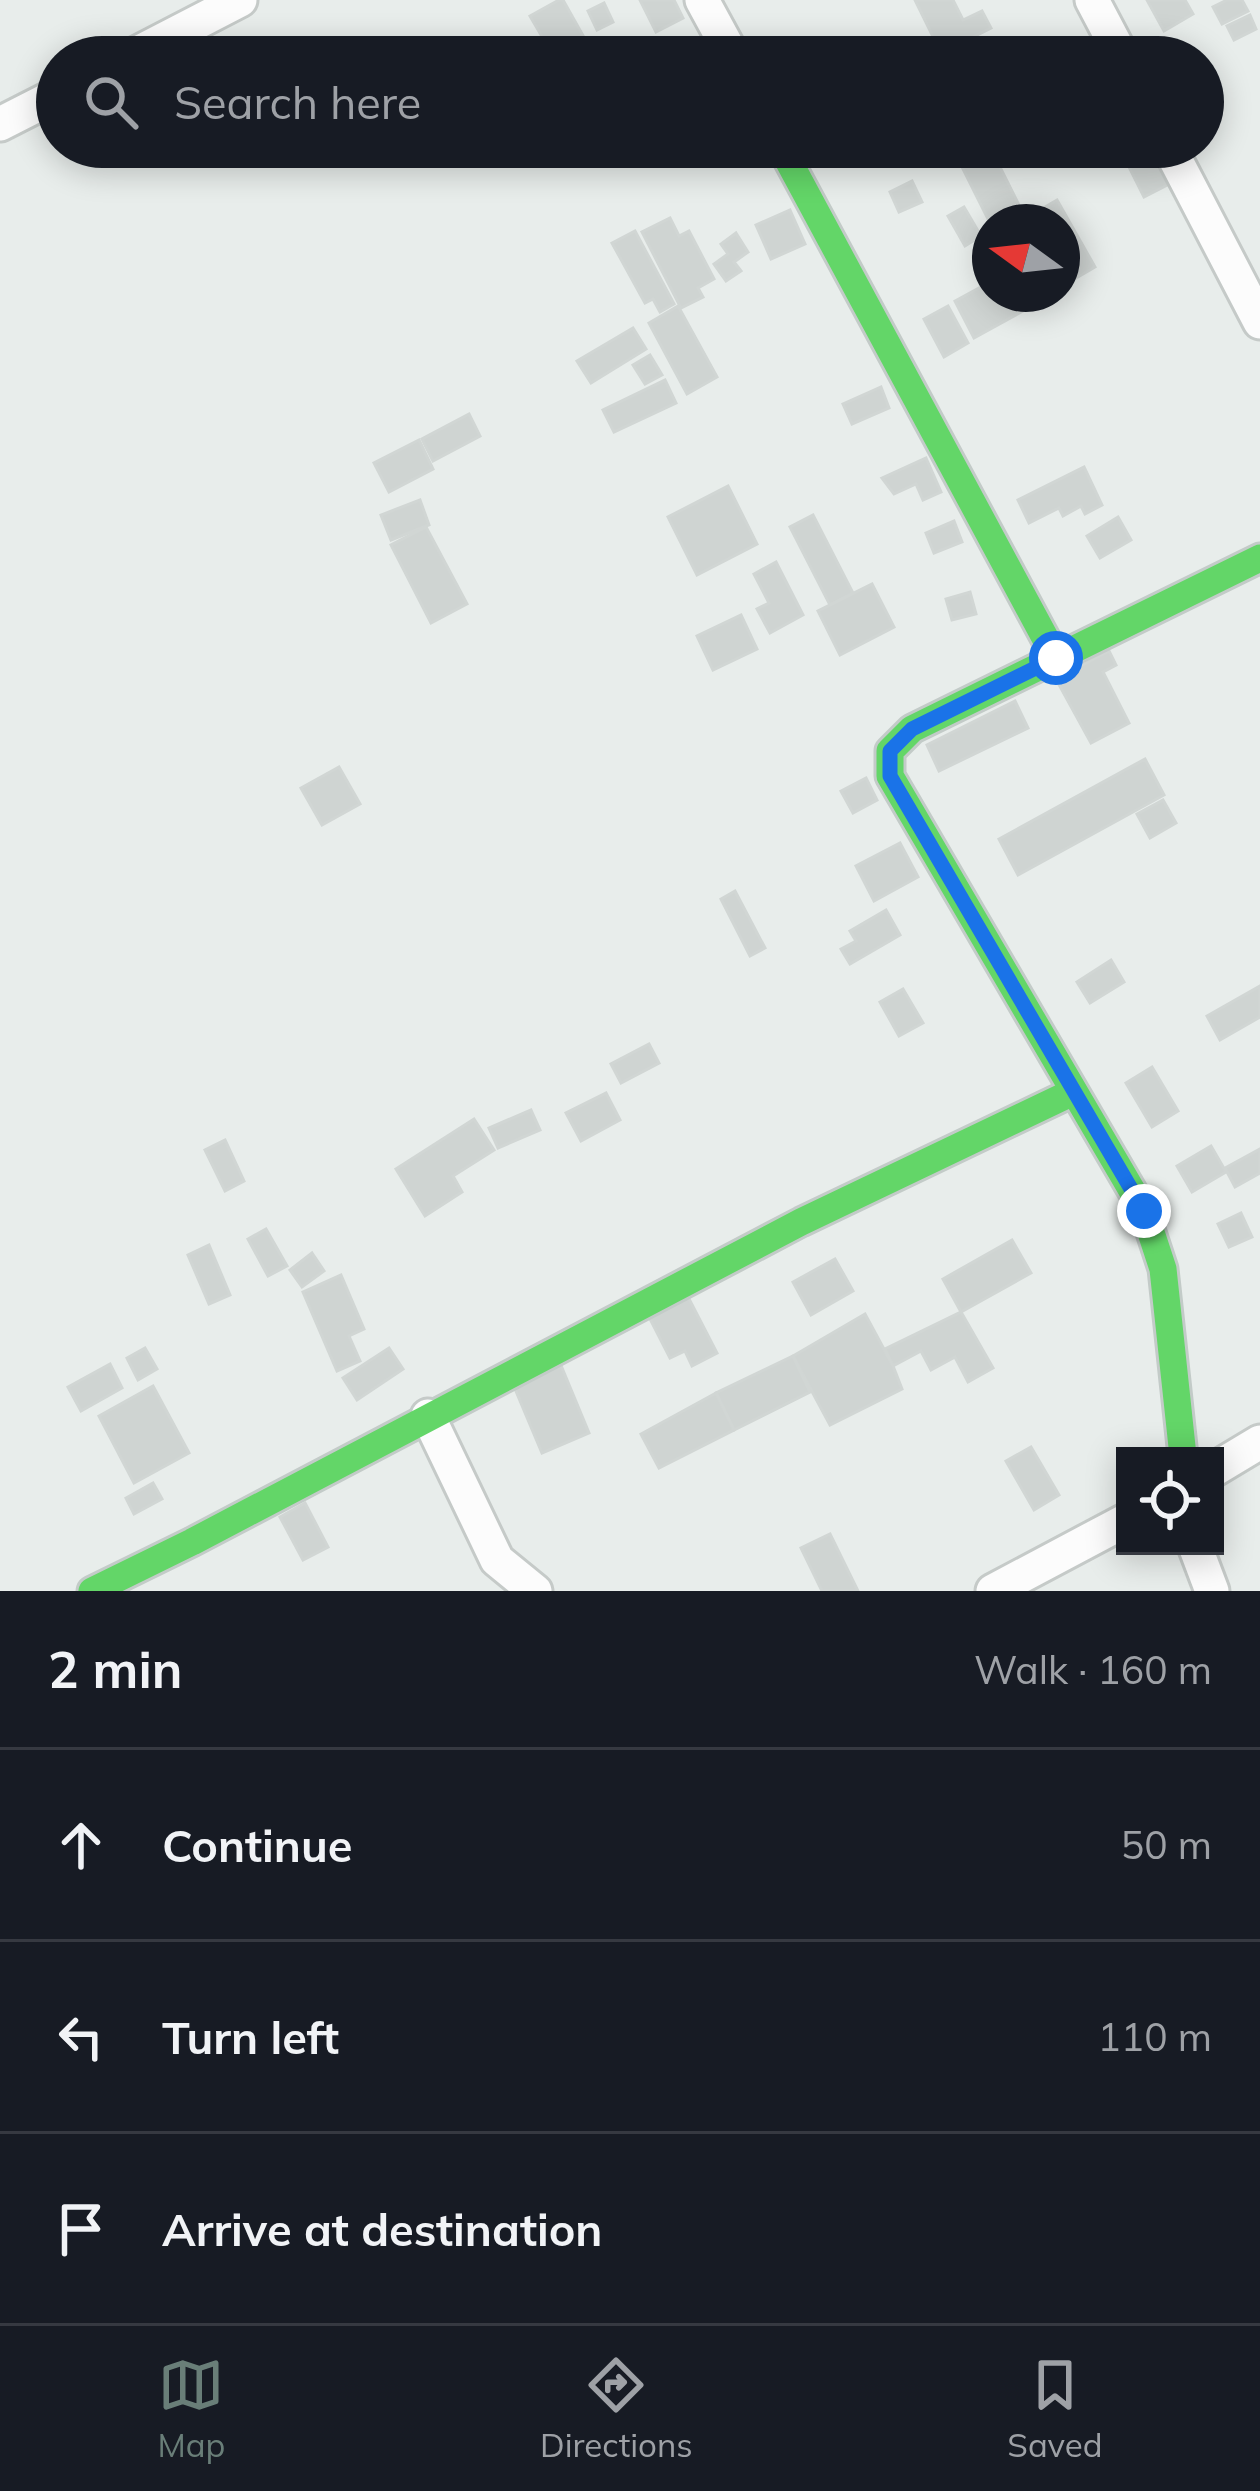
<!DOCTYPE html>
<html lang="en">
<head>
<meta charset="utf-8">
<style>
	:root { --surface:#171b24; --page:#242831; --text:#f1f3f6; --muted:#9ea1a6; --line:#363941; --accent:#697e78 }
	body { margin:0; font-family:Mulish,sans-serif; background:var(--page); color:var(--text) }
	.controls { position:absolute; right:36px; bottom:36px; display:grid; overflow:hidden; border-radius:0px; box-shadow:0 6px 30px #0003 }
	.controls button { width:108px; height:108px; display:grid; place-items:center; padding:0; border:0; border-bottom:3px solid var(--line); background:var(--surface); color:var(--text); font:60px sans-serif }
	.compass { position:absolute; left:972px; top:204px; width:108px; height:108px; border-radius:50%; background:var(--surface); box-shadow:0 6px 30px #0003; rotate:285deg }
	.stop { position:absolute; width:36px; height:36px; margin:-27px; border:9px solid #1a73e8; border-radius:50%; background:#fff }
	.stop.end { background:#1a73e8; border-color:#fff; box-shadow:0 3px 12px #0008 }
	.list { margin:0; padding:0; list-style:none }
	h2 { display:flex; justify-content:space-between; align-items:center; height:156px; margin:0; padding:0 48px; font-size:51px }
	h2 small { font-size:39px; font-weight:400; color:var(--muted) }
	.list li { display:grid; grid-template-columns:78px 1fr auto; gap:36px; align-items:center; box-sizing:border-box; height:192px; padding:0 48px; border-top:3px solid var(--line) }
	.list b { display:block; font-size:45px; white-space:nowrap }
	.list em { font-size:39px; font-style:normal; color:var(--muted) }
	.icon { flex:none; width:66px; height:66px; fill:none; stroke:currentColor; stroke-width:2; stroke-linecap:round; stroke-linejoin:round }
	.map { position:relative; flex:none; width:1260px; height:1591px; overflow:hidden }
	.search { position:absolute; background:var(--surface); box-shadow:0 6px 30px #0003; left:36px; right:36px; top:36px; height:132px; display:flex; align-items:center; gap:30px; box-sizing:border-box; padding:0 42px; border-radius:66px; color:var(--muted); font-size:45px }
	.sheet { height:732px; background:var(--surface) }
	nav { display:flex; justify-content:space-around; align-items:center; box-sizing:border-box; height:168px; border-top:3px solid var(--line); background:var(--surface); font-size:33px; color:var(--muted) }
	nav a { display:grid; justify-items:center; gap:6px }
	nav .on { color:var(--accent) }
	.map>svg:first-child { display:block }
	.building { fill:#cfd4d2; stroke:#d1d6d4; stroke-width:3 }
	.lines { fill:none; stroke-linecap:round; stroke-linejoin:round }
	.street-casing { stroke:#c5cac8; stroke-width:39 }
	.fast-casing { stroke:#c3cbc8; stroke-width:33 }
	.street { stroke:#fcfcfc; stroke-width:33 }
	.fast { stroke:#63d668; stroke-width:27 }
	.route { stroke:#1a73e8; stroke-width:15 }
</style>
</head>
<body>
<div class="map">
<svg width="1260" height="1591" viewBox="0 0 1260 1591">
	<rect width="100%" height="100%" fill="#e8edeb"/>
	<g class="building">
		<polygon points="559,0 563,0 595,57 554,57 530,16"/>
		<polygon points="640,0 674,0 683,18 656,32"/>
		<polygon points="915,0 953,0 963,20 982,11 991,28 941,53"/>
		<polygon points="1147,0 1185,0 1193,14 1164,31"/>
		<polygon points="1227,0 1242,0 1248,11 1222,24 1213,7"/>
		<polygon points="604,3 613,22 597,30 588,11"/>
		<polygon points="1250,15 1256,29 1234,40 1227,26"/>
		<polygon points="982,147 990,147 1026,219 1020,222 990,223 958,159"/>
		<polygon points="1154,154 1169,184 1144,197 1129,167"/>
		<polygon points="912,181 922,202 899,212 890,192"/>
		<polygon points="1057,200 1095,267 1066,284 1062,276 1062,222 1031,222 1028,217"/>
		<polygon points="964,207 981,236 965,246 948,216"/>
		<polygon points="790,210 805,244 771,259 756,225"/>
		<polygon points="670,218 679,236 689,231 714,279 698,288 703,297 681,308 642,232"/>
		<polygon points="635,231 674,304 660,312 653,299 645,303 612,243"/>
		<polygon points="736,233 748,252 734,262 741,271 726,281 714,264 728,254 721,244"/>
		<polygon points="990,282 990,294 1054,294 974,338 955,301"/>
		<polygon points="678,306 717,377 687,394 649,323"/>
		<polygon points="948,306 968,343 944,357 924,319"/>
		<polygon points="633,328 646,349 591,383 577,361"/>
		<polygon points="650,355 662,375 645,384 633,365"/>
		<polygon points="665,380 676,403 614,432 603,410"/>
		<polygon points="881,387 889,408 852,424 843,404"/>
		<polygon points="469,414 480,436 433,461 422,439"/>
		<polygon points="419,440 433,469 389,492 374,463"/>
		<polygon points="926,458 941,492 923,500 916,484 894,494 882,478"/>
		<polygon points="1084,467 1102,505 1085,514 1081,506 1063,516 1059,508 1029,523 1018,500"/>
		<polygon points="728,486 757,544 697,575 668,517"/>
		<polygon points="420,500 429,525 391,540 381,515"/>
		<polygon points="813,515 853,593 830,605 790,527"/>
		<polygon points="1118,517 1131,540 1100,558 1087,536"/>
		<polygon points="954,521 962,542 934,553 926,533"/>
		<polygon points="426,527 467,604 431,623 391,545"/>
		<polygon points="776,562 803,615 770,633 757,609 769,603 754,574"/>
		<polygon points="872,584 894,627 840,655 818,611"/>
		<polygon points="970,592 976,614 952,620 946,599"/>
		<polygon points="741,615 757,649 713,670 697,636"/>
		<polygon points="1109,651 1116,665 1103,672 1129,723 1091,743 1056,679"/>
		<polygon points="1015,701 1028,728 939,771 927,745"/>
		<polygon points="1145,759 1164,795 1018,875 999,839"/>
		<polygon points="339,767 360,804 322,825 301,788"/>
		<polygon points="866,778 877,800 853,813 841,791"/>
		<polygon points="1163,800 1176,823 1150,838 1137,814"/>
		<polygon points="900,843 918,877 874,901 856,866"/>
		<polygon points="735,891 765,948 750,956 721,899"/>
		<polygon points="886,910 900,935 850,964 841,949 856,941 850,931"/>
		<polygon points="1111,960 1124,982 1090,1003 1077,982"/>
		<polygon points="1260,986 1260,1017 1220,1040 1207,1016"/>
		<polygon points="903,989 923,1023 899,1036 880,1002"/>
		<polygon points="649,1044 659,1063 621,1083 611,1064"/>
		<polygon points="1152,1067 1178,1111 1152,1127 1126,1083"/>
		<polygon points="606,1093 620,1120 581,1141 566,1113"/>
		<polygon points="531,1110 540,1130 498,1148 489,1128"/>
		<polygon points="474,1119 494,1150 453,1176 462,1192 425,1216 396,1169"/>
		<polygon points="225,1140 244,1181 225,1191 205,1150"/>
		<polygon points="1211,1146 1226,1172 1192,1192 1177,1166"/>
		<polygon points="1260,1149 1260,1173 1235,1187 1225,1168"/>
		<polygon points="1241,1213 1252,1237 1229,1247 1218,1224"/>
		<polygon points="266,1229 287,1266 268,1276 248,1239"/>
		<polygon points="1012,1240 1031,1273 961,1312 943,1279"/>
		<polygon points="209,1245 230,1295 209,1304 188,1255"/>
		<polygon points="312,1253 324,1271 302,1287 290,1270"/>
		<polygon points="835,1259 853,1291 811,1315 793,1282"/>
		<polygon points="341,1275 364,1329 349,1336 360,1361 337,1371 303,1292"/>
		<polygon points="687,1295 717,1353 692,1366 685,1351 670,1358 648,1315"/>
		<polygon points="961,1312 993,1368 968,1382 955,1357 931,1370 921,1351 893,1366 885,1349"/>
		<polygon points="865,1314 893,1366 902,1389 830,1425 793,1356"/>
		<polygon points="145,1348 157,1369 138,1380 127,1358"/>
		<polygon points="389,1348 403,1369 357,1400 343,1378"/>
		<polygon points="793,1356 810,1392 734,1430 716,1393"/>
		<polygon points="560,1363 589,1433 542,1453 513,1384"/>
		<polygon points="110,1364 122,1388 81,1411 68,1387"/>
		<polygon points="153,1386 189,1453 134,1483 99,1416"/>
		<polygon points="716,1393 734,1430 659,1468 641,1434"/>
		<polygon points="1031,1447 1059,1495 1034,1510 1006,1461"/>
		<polygon points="153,1483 162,1499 134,1514 126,1498"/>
		<polygon points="305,1503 328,1547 303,1560 280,1517"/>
		<polygon points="830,1534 858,1591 822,1591 801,1548"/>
	</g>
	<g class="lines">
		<defs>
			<g id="street">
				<polyline points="702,0 733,57"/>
				<polyline points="1092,0 1122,57"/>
				<polyline points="130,57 240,0"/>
				<polyline points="0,124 57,95"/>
				<polyline points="1169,147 1260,322"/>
				<polyline points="428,1416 497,1560 535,1591"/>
				<polyline points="1215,1469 1260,1442"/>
				<polyline points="1195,1546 1212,1591"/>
				<polyline points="993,1591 1125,1521"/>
			</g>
			<g id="fast">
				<polyline points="781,147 1056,658"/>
				<polyline points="1183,1456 1163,1269 1144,1211 890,776 890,751 912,729 1260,558"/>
				<polyline points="92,1591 192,1542 801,1222 1073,1092"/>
			</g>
		</defs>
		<use href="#street" class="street-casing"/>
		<use href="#fast" class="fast-casing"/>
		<use href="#street" class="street"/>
		<use href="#fast" class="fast"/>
	</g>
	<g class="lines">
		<polyline class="route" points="1056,658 912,729 890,751 890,776 1144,1211"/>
	</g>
</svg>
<div class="controls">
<button><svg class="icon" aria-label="locate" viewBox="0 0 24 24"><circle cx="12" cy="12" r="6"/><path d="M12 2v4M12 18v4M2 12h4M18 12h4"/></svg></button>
</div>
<svg class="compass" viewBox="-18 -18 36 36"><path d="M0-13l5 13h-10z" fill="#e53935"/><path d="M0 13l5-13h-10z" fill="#9ea1a6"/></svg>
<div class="stop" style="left:1056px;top:658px"></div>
<div class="stop end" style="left:1144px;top:1211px"></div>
<div class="search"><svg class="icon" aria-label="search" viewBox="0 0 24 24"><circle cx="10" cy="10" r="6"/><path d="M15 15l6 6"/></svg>Search here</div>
</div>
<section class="sheet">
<h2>2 min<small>Walk · 160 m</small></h2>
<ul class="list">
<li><svg class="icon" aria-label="ahead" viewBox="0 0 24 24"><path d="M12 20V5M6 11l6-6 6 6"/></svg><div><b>Continue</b></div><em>50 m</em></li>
<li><svg class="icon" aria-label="left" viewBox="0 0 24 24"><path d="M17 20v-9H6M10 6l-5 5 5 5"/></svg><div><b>Turn left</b></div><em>110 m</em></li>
<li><svg class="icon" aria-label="arrive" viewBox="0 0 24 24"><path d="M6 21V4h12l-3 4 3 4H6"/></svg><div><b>Arrive at destination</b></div></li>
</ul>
</section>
<nav>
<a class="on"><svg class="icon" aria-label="map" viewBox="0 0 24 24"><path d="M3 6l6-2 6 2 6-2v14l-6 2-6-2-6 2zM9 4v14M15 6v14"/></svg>Map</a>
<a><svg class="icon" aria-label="directions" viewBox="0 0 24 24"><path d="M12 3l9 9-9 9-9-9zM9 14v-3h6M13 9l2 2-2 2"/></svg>Directions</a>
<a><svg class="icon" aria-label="saved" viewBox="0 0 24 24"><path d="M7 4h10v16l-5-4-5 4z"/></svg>Saved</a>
</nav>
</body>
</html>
